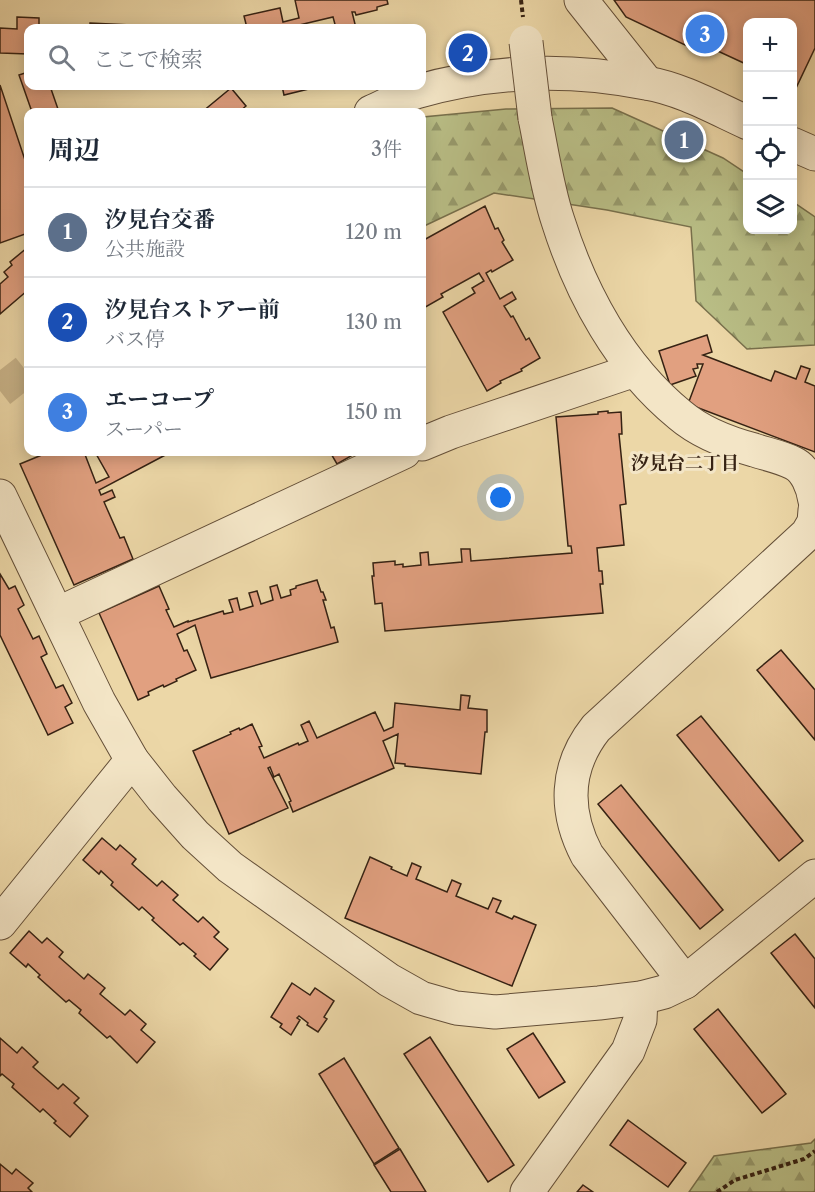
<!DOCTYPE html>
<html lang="ja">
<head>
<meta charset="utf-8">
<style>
	:root { --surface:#fff; --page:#f2f2f3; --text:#1f2937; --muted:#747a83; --line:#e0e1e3; --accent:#2563eb }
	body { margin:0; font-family:"Libre Caslon Text","Noto Serif JP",serif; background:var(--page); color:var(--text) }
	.controls { position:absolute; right:18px; top:18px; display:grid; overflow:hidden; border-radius:12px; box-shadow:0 3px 15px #0003 }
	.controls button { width:54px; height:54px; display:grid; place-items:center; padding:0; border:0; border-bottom:2px solid var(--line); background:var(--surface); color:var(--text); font:30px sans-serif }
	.you { position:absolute; left:501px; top:498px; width:21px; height:21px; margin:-15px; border:4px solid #fff; border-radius:50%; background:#1a73e8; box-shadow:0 0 0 9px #1a73e833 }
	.badge { display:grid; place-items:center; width:39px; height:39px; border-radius:50%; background:var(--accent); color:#fff; font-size:20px; font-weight:700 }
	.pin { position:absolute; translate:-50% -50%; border:3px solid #fff; box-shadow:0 2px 6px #0006 }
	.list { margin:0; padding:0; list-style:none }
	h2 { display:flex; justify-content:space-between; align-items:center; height:78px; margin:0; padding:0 24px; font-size:26px }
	h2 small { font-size:20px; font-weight:400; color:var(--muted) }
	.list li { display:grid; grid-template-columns:39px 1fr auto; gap:18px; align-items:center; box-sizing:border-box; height:90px; padding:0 24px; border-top:2px solid var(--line) }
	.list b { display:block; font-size:22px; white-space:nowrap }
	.list p { margin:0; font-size:20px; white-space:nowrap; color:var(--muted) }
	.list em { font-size:20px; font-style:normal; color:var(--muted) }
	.icon { flex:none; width:33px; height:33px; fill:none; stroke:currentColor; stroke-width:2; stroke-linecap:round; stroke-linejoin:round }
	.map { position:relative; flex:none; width:815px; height:1192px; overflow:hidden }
	.search { position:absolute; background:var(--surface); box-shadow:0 3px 15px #0003; left:24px; top:24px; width:402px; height:66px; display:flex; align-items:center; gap:15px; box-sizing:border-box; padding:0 21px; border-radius:12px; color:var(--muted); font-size:22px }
	.panel { position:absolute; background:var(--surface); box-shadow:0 3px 15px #0003; left:24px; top:108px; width:402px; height:348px; border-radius:12px }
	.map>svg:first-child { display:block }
	.forest { fill:url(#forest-firs); stroke:#78704c; stroke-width:1.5 }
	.building { fill:#e1a080; stroke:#362213; stroke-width:1.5 }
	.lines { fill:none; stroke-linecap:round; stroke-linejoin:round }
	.minor-tunnel { stroke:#c8b389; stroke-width:33; stroke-dasharray:33 16; stroke-linecap:butt }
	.minor-casing { stroke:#644f38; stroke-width:35 }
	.path { stroke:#362213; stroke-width:4; stroke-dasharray:4.5 3; stroke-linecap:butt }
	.minor { stroke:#f3e5c6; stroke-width:33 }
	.minor-bridge-casing { stroke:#644f38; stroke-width:35; stroke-linecap:butt }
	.minor-bridge { stroke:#f3e5c6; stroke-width:33 }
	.labels { text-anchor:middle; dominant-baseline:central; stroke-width:6; stroke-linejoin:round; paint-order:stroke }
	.neighbourhood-label { font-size:18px; font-weight:bold; fill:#362213; stroke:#f3e5c6 }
</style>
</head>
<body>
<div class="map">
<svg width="815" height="1192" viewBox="0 0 815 1192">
	<defs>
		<pattern id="forest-firs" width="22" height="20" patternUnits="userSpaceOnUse" patternTransform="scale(1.5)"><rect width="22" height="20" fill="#b9be86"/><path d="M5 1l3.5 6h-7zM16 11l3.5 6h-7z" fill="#979a6c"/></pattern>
	</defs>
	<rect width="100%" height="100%" fill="#ecd7a7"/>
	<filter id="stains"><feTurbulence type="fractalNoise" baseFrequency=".00333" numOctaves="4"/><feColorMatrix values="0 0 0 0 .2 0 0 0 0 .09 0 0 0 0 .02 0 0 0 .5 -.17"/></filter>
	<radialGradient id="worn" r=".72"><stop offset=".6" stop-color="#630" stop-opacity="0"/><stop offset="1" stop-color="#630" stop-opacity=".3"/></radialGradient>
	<g class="forest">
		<polygon points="612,108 723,158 747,174 748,230 792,230 793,202 815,217 815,345 747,349 696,301 691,227 607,210 494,193 422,227 423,117 506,109"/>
		<polygon points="815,1139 815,1192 689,1192 714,1156 811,1143"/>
	</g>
	<g class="building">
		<polygon points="295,0 387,0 388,4 377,7 377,10 356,15 355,12 352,12 356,28 336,28 333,17 295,26 296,28 247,28 244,16 280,8 283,22 299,18"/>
		<polygon points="614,0 815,0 815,48 796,88 792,87 792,22 748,22 748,65 707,46 704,54 626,17"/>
		<polygon points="17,17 39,18 39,28 28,28 28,54 0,53 0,28 17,29"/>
		<polygon points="90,23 131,25 131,28 90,28"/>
		<polygon points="28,72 28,86 50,86 59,112 32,112 19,75"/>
		<polygon points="0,85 28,169 28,233 0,243"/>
		<polygon points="282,86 321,86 284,95"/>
		<polygon points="231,88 246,106 239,112 202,112"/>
		<polygon points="679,129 695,135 689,150 674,144"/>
		<polygon points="485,206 495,229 498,228 504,240 502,242 513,260 492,272 491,270 486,273 500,299 512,292 516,299 504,306 511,317 513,316 526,340 529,338 540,358 521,369 522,371 500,381 501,383 487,391 443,312 475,293 472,288 484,281 479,273 441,294 443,297 422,309 422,241"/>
		<polygon points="28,247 28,290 0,314 0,284 8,277 4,272 12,265 10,262"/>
		<polygon points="707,335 712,352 703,355 771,381 775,371 796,379 801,366 810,369 805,382 815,386 815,452 688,404 703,364 697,364 698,368 693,369 696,376 670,385 659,351"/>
		<polygon points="608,411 608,413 621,412 622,434 619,434 626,504 620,505 624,545 597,548 599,571 602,571 603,584 600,584 603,613 385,631 382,603 375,604 372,576 374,576 373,563 395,561 395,565 403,564 403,567 421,565 420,553 428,552 429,565 462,562 461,549 470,549 471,561 572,553 571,546 568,546 556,417 598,414 598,412"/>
		<polygon points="49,452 84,452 96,483 109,477 95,452 171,452 99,490 101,495 112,490 115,497 104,502 120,538 124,537 133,559 74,585 20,464"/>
		<polygon points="330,452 353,452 350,454 351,456 337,464"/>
		<polygon points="0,574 9,589 15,586 24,605 18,609 33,639 39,636 47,654 41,657 56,688 63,685 72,703 65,707 73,723 48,735 0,635"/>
		<polygon points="317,580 321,592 323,592 326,600 323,600 331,628 334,627 338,642 211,678 195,625 177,634 184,651 187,650 196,670 176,679 177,681 164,687 163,685 148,692 149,695 138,700 99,613 159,586 169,609 166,610 174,627 188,621 188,622 223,611 224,614 233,612 229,600 237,598 240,610 253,606 249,593 257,591 261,604 273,600 270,587 277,585 281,598 291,595 290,590 296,588 296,586"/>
		<polygon points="781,650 815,690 815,740 757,670"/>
		<polygon points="461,695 470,696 468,708 487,710 487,732 485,732 481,774 405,766 405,764 395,763 398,734 383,741 394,768 293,812 289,802 291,801 279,774 274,777 270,767 268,768 288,808 229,834 193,751 231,734 230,732 239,728 240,730 252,724 262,746 259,747 264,758 298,743 299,745 308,741 301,725 309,721 317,738 375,712 384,731 393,727 395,703 460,710"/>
		<polygon points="701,716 803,841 779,861 677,735"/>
		<polygon points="621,785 723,910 700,929 598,804"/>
		<polygon points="102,838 116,850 120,845 136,859 132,864 157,886 162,881 178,895 173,900 198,922 203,917 219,932 214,937 228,949 210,970 194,956 196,954 183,943 180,945 152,920 154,918 142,907 139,910 111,885 113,882 101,871 99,874 83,860"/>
		<polygon points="370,857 392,867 391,869 407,876 412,863 421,867 416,879 447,892 452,880 461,884 456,896 488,909 493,898 501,901 496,912 512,919 514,916 536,925 512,986 345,918"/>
		<polygon points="29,931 42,943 47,938 63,952 59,957 84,979 88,974 105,988 100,994 125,1015 130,1010 146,1024 141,1030 155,1042 137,1063 110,1036 107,1038 79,1013 81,1010 69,1000 66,1002 38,977 40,975 28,964 26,967 10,953"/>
		<polygon points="795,934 815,959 815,1008 771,953"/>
		<polygon points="292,983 310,995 315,988 334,1001 324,1017 327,1019 318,1032 307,1025 308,1023 299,1016 297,1018 300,1020 291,1035 280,1027 282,1024 271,1017"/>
		<polygon points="718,1009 786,1094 762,1113 694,1029"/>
		<polygon points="533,1033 565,1082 539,1098 507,1049"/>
		<polygon points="430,1037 514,1165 488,1182 404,1054"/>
		<polygon points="0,1038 17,1053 22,1047 38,1062 33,1067 58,1089 63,1084 79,1098 74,1103 88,1116 70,1137 54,1123 56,1121 43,1109 40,1112 12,1087 14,1084 2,1074 0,1076"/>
		<polygon points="344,1058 399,1148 374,1164 319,1074"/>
		<polygon points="628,1120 686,1163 668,1187 610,1145"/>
		<polygon points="400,1149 426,1192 391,1192 374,1165"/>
		<polygon points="0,1164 12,1174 16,1169 33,1183 28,1188 32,1192 0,1192"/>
		<polygon points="583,1185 593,1192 577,1192"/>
	</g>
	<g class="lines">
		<polyline class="minor-tunnel" points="0,391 28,369"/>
		<defs>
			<g id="minor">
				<polyline points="581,0 647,83"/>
				<path d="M371 112C386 106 401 96 416 92 491 70 569 68 646 83 682 89 715 108 748 123"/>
				<path d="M535 118C542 152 547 188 558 221 581 294 620 366 680 415 701 433 728 443 754 450 766 454 781 457 793 463 806 469 813 487 815 501"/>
				<polyline points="792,144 815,154"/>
				<polyline points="422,444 451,432 635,370"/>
				<polyline points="0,496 99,702 132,760 162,798 195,835 230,867 389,980 421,998 456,1008 495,1012 599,1003 641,998 664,992 685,982 815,876"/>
				<polyline points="57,614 404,452"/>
				<polyline points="0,923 132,760"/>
				<path d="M685 982 587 855C564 811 565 767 596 728L807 534 814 522 815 510"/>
				<polyline points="527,1192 628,1051 640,1020 641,998"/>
			</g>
		</defs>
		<use href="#minor" class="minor-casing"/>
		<g class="path">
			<polyline points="521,0 523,17"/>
			<polyline points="717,1192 735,1180 804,1159 815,1151"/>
		</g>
		<use href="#minor" class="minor"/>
		<defs>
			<polyline id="minor-bridge" points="526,42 535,118"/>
		</defs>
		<use href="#minor-bridge" class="minor-bridge-casing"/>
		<use href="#minor-bridge" class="minor-bridge"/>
	</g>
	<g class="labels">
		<g class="neighbourhood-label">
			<text x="685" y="463">汐見台二丁目</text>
		</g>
	</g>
	<rect width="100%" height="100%" filter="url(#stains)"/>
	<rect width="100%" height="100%" fill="url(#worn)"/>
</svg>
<div class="controls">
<button>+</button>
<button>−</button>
<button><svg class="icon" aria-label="locate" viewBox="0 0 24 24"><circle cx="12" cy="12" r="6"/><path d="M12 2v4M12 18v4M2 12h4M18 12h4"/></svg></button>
<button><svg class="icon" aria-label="layers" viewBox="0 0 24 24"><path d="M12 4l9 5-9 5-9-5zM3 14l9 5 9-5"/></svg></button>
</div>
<div class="you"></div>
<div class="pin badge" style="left:684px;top:140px;background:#5c6f8a">1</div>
<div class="pin badge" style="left:468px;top:53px;background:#1a4fb4">2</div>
<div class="pin badge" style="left:705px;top:34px;background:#3f7fe0">3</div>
<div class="search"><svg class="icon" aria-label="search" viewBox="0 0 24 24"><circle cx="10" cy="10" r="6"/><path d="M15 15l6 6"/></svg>ここで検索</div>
<section class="panel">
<h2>周辺<small>3件</small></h2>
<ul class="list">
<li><span class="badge" style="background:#5c6f8a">1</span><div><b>汐見台交番</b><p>公共施設</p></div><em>120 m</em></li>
<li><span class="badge" style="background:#1a4fb4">2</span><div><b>汐見台ストアー前</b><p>バス停</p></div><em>130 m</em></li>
<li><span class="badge" style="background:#3f7fe0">3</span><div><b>エーコープ</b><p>スーパー</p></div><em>150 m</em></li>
</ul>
</section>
</div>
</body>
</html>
